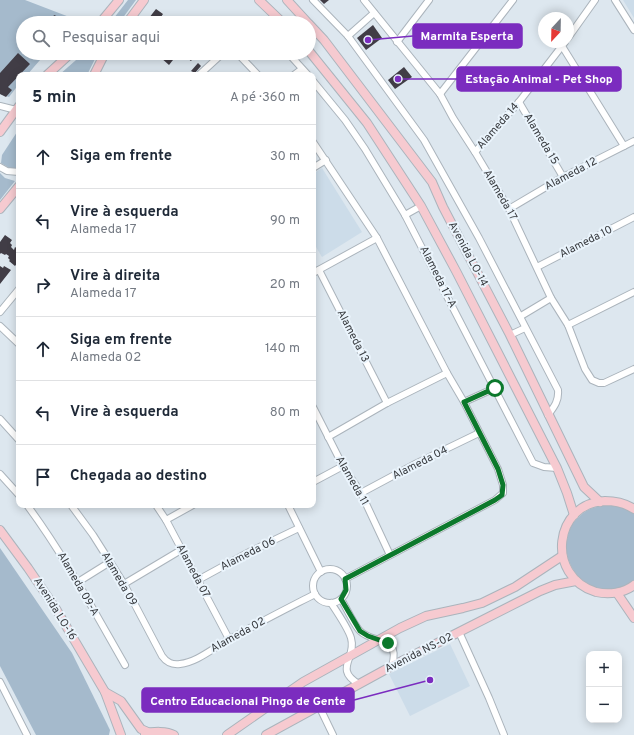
<!DOCTYPE html>
<html lang="pt">
<head>
<meta charset="utf-8">
<style>
	:root { --surface:#fff; --page:#f2f2f3; --text:#1f2937; --muted:#747a83; --line:#e0e1e3 }
	body { margin:0; font-family:Overpass,sans-serif; background:var(--page); color:var(--text) }
	.controls { position:absolute; right:12px; bottom:12px; display:grid; overflow:hidden; border-radius:8px; box-shadow:0 2px 10px #0003 }
	.controls button { width:36px; height:36px; display:grid; place-items:center; padding:0; border:0; border-bottom:1px solid var(--line); background:var(--surface); color:var(--text); font:20px sans-serif }
	.compass { position:absolute; left:538px; top:12px; width:36px; height:36px; border-radius:50%; background:var(--surface); box-shadow:0 2px 10px #0003; rotate:202deg }
	.stop { position:absolute; width:12px; height:12px; margin:-9px; border:3px solid #0c792c; border-radius:50%; background:#fff }
	.stop.end { background:#0c792c; border-color:#fff; box-shadow:0 1px 4px #0008 }
	.list { margin:0; padding:0; list-style:none }
	h2 { display:flex; justify-content:space-between; align-items:center; height:52px; margin:0; padding:0 16px; font-size:17px }
	h2 small { font-size:13px; font-weight:400; color:var(--muted) }
	.list li { display:grid; grid-template-columns:26px 1fr auto; gap:12px; align-items:center; box-sizing:border-box; height:64px; padding:0 16px; border-top:1px solid var(--line) }
	.list b { display:block; font-size:15px; white-space:nowrap }
	.list p { margin:0; font-size:13px; white-space:nowrap; color:var(--muted) }
	.list em { font-size:13px; font-style:normal; color:var(--muted) }
	.icon { flex:none; width:22px; height:22px; fill:none; stroke:currentColor; stroke-width:2; stroke-linecap:round; stroke-linejoin:round }
	.map { position:relative; flex:none; width:634px; height:735px; overflow:hidden }
	.search { position:absolute; background:var(--surface); box-shadow:0 2px 10px #0003; left:16px; top:16px; width:300px; height:44px; display:flex; align-items:center; gap:10px; box-sizing:border-box; padding:0 14px; border-radius:22px; color:var(--muted); font-size:15px }
	.panel { position:absolute; background:var(--surface); box-shadow:0 2px 10px #0003; left:16px; top:72px; width:300px; height:436px; border-radius:8px }
	.map>svg:first-child { display:block }
	.built { fill:#ccdce9 }
	.green { fill:#a5bacc }
	.building { fill:#413d46 }
	.lines { fill:none; stroke-linecap:round; stroke-linejoin:round }
	.street-casing { stroke:#abb4bc; stroke-width:8 }
	.secondary-casing { stroke:#abb4bc; stroke-width:10 }
	.street { stroke:#fff; stroke-width:6 }
	.secondary { stroke:#f6cad0; stroke-width:8 }
	.route { stroke:#0c792c; stroke-width:5 }
	.labels { text-anchor:middle; dominant-baseline:central; stroke-width:4; stroke-linejoin:round; paint-order:stroke }
	.street-label { font-size:11px; fill:#373a3e; stroke:#eaf4fc }
	.leader { fill:none; stroke:#7b2cbf; stroke-width:1.5 }
	.callout-dot { fill:#7b2cbf; stroke:#eaf4fc; stroke-width:1.5 }
	.callout { fill:#7b2cbf; stroke:#7b2cbf; stroke-width:1.5 }
	.callout-label { font-size:12px; text-anchor:middle; font-weight:bold; fill:#fff }
</style>
</head>
<body>
<div class="map">
<svg width="634" height="735" viewBox="0 0 634 735">
	<rect width="100%" height="100%" fill="#dde7ef"/>
	<g class="built">
		<polygon points="623,0 634,0 634,18"/>
		<polygon points="322,168 362,232 322,257 313,242 313,174"/>
		<polygon points="450,644 470,686 410,716 389,674"/>
	</g>
	<g class="green">
		<polygon points="0,0 25,0 85,23 23,23 23,53 49,53 40,60 27,75 19,75 19,84 9,97 0,94"/>
		<polygon points="128,0 136,0 119,23 110,23"/>
		<polygon points="84,53 98,53 87,75 59,75"/>
		<polygon points="19,129 19,168 11,169 1,163 2,155"/>
		<polygon points="0,173 5,178 15,181 0,200"/>
		<path d="M605 505 622 507 634 514V580C597 609 550 566 572 525 576 519 583 512 590 509 595 507 600 506 605 505Z"/>
		<polygon points="0,548 72,653 110,730 109,735 36,735 0,666"/>
	</g>
	<g class="building">
		<polygon points="320,0 329,0 324,4"/>
		<polygon points="156,9 163,14 161,17 163,19 161,21 164,23 145,23"/>
		<polygon points="54,15 68,21 69,19 76,22 76,23 53,23 51,22"/>
		<polygon points="373,25 382,38 366,50 357,38"/>
		<polygon points="18,53 30,64 8,87 12,90 6,97 0,94 0,73"/>
		<polygon points="145,53 155,53 151,58"/>
		<polygon points="163,53 174,53 177,55 169,65 160,57"/>
		<polygon points="183,53 197,53 191,61 184,56 185,55"/>
		<polygon points="198,63 201,66 195,73 191,71"/>
		<polygon points="404,67 412,77 395,89 388,80"/>
		<polygon points="5,235 12,240 10,243 12,245 11,247 14,250 15,247 19,250 19,261 15,266 9,261 10,260 8,258 9,256 6,254 5,255 1,253 0,254 0,242"/>
		<polygon points="0,266 3,268 4,266 11,270 0,284"/>
	</g>
	<g class="lines">
		<defs>
			<g id="street">
				<path d="M313 0 348 36 424 140 479 238 558 390C559 401 554 407 548 415"/>
				<polyline points="364,0 440,94 453,118 475,152 509,209 551,298 568,325 585,369 592,380 599,383 604,383 634,369"/>
				<polyline points="615,0 634,30"/>
				<polyline points="348,36 374,13"/>
				<polyline points="568,38 595,0"/>
				<polyline points="397,42 429,0"/>
				<polyline points="562,46 624,146"/>
				<polyline points="237,53 258,75"/>
				<polyline points="288,53 308,75"/>
				<polyline points="199,75 223,53"/>
				<polyline points="294,75 302,69"/>
				<polyline points="313,81 345,120 365,149 405,215 533,463 544,467 557,468"/>
				<polyline points="440,94 513,0"/>
				<polyline points="519,102 563,177"/>
				<polyline points="0,106 16,110 19,112"/>
				<polyline points="313,142 377,238 447,373 464,402 498,469 503,485 503,493 495,500 345,579"/>
				<polyline points="475,152 519,102 565,42"/>
				<polyline points="0,167 7,171 19,172"/>
				<polyline points="313,168 326,160"/>
				<polyline points="509,209 563,177 634,141"/>
				<polyline points="405,215 421,206"/>
				<polyline points="537,267 634,217"/>
				<polyline points="319,270 387,403"/>
				<polyline points="313,273 377,238"/>
				<polyline points="0,312 19,289"/>
				<polyline points="521,316 551,298"/>
				<polyline points="568,325 634,292"/>
				<polyline points="0,326 19,344"/>
				<polyline points="510,335 525,328"/>
				<polyline points="464,402 495,388"/>
				<polyline points="313,407 343,466 361,493 390,555"/>
				<polyline points="0,419 19,440"/>
				<polyline points="328,437 387,403 447,373"/>
				<polyline points="0,474 19,495"/>
				<polyline points="313,482 343,466"/>
				<polyline points="361,493 417,463 479,433"/>
				<path d="M27 505C64 555 94 611 125 665"/>
				<path d="M71 505 93 535 124 584 162 656C167 663 172 665 180 664 198 662 214 647 230 639 258 623 286 609 315 594"/>
				<polyline points="156,505 166,520 229,639"/>
				<polyline points="288,505 321,572"/>
				<polyline points="166,520 193,505"/>
				<circle cx="330" cy="586" r="17"/>
				<polyline points="198,580 251,551 299,528"/>
				<polyline points="78,582 110,562"/>
				<polyline points="124,584 181,550"/>
				<path d="M341 599C346 607 354 625 360 631 374 645 401 634 392 666"/>
				<path d="M331 603C337 612 348 628 351 638 357 658 333 669 359 684"/>
				<polyline points="459,632 489,698 504,735"/>
				<polyline points="0,682 27,735"/>
				<polyline points="319,706 333,735"/>
			</g>
			<g id="secondary">
				<polyline points="259,0 283,23"/>
				<polyline points="287,0 308,23"/>
				<polyline points="100,23 119,0"/>
				<polyline points="127,23 144,0"/>
				<polyline points="309,24 324,40 432,182 443,207 510,335 584,487 600,502"/>
				<polyline points="309,51 367,123 421,206 456,271 557,468 567,493 574,515"/>
				<polyline points="47,75 71,53"/>
				<polyline points="94,75 105,53"/>
				<polyline points="0,132 19,106"/>
				<polyline points="0,209 19,186"/>
				<path d="M634 509C625 503 616 501 605 501 554 503 545 576 596 592 609 595 624 593 634 585"/>
				<polyline points="0,530 28,568 56,609 105,692 121,735"/>
				<polyline points="617,593 634,618"/>
				<polyline points="105,692 121,701 141,729 150,733"/>
				<path d="M145 734C153 731 167 731 174 735"/>
				<polyline points="227,735 303,682 400,628 426,616 463,608 482,603 515,587 562,556"/>
				<polyline points="266,735 392,666 540,591 555,585 576,581"/>
			</g>
		</defs>
		<use href="#street" class="street-casing"/>
		<use href="#secondary" class="secondary-casing"/>
		<use href="#street" class="street"/>
		<use href="#secondary" class="secondary"/>
	</g>
	<g class="lines">
		<polyline class="route" points="388,643 368,636 360,631 341,599 346,590 345,579 480,508 495,500 502,495 503,485 498,469 464,402 495,388"/>
	</g>
	<g class="labels">
		<g class="street-label">
			<text transform="translate(498 126) rotate(-49)">Alameda 14</text>
			<text transform="translate(541 139) rotate(59)">Alameda 15</text>
			<text transform="translate(571 174) rotate(-28)">Alameda 12</text>
			<text transform="translate(500 195) rotate(60)">Alameda 17</text>
			<text transform="translate(586 242) rotate(-27)">Alameda 10</text>
			<text transform="translate(468 254) rotate(62)">Avenida LO-14</text>
			<text transform="translate(438 277) rotate(63)">Alameda 17-A</text>
			<text transform="translate(353 336) rotate(63)">Alameda 13</text>
			<text transform="translate(420 463) rotate(-27)">Alameda 04</text>
			<text transform="translate(352 481) rotate(60)">Alameda 11</text>
			<text transform="translate(248 554) rotate(-27)">Alameda 06</text>
			<text transform="translate(193 571) rotate(62)">Alameda 07</text>
			<text transform="translate(119 579) rotate(60)">Alameda 09</text>
			<text transform="translate(78 584) rotate(60)">Alameda 09-A</text>
			<text transform="translate(55 609) rotate(58)">Avenida LO-16</text>
			<text transform="translate(238 635) rotate(-29)">Alameda 02</text>
			<text transform="translate(419 653) rotate(-27)">Avenida NS-02</text>
		</g>
	</g>
	<path class="leader" d="M368 40L413 36M398 79L457 79M430 680L354 700"/>
	<g class="callout-dot">
		<circle cx="368" cy="40" r="4"/>
		<circle cx="398" cy="79" r="4"/>
		<circle cx="430" cy="680" r="4"/>
	</g>
	<g class="callout">
		<rect x="413" y="24" width="109" height="24" rx="4"/>
		<rect x="457" y="67" width="164" height="24" rx="4"/>
		<rect x="142" y="688" width="212" height="24" rx="4"/>
	</g>
	<g class="callout-label">
		<text x="467" y="40">Marmita Esperta</text>
		<text x="539" y="83">Estação Animal - Pet Shop</text>
		<text x="248" y="705">Centro Educacional Pingo de Gente</text>
	</g>
</svg>
<div class="controls">
<button>+</button>
<button>−</button>
</div>
<svg class="compass" viewBox="-18 -18 36 36"><path d="M0-13l5 13h-10z" fill="#e53935"/><path d="M0 13l5-13h-10z" fill="#747a83"/></svg>
<div class="stop" style="left:495px;top:388px"></div>
<div class="stop end" style="left:388px;top:643px"></div>
<div class="search"><svg class="icon" aria-label="search" viewBox="0 0 24 24"><circle cx="10" cy="10" r="6"/><path d="M15 15l6 6"/></svg>Pesquisar aqui</div>
<section class="panel">
<h2>5 min<small>A pé · 360 m</small></h2>
<ul class="list">
<li><svg class="icon" aria-label="ahead" viewBox="0 0 24 24"><path d="M12 20V5M6 11l6-6 6 6"/></svg><div><b>Siga em frente</b></div><em>30 m</em></li>
<li><svg class="icon" aria-label="left" viewBox="0 0 24 24"><path d="M17 20v-9H6M10 6l-5 5 5 5"/></svg><div><b>Vire à esquerda</b><p>Alameda 17</p></div><em>90 m</em></li>
<li><svg class="icon" aria-label="right" viewBox="0 0 24 24"><path d="M7 20v-9h11M14 6l5 5-5 5"/></svg><div><b>Vire à direita</b><p>Alameda 17</p></div><em>20 m</em></li>
<li><svg class="icon" aria-label="ahead" viewBox="0 0 24 24"><path d="M12 20V5M6 11l6-6 6 6"/></svg><div><b>Siga em frente</b><p>Alameda 02</p></div><em>140 m</em></li>
<li><svg class="icon" aria-label="left" viewBox="0 0 24 24"><path d="M17 20v-9H6M10 6l-5 5 5 5"/></svg><div><b>Vire à esquerda</b></div><em>80 m</em></li>
<li><svg class="icon" aria-label="arrive" viewBox="0 0 24 24"><path d="M6 21V4h12l-3 4 3 4H6"/></svg><div><b>Chegada ao destino</b></div></li>
</ul>
</section>
</div>
</body>
</html>
